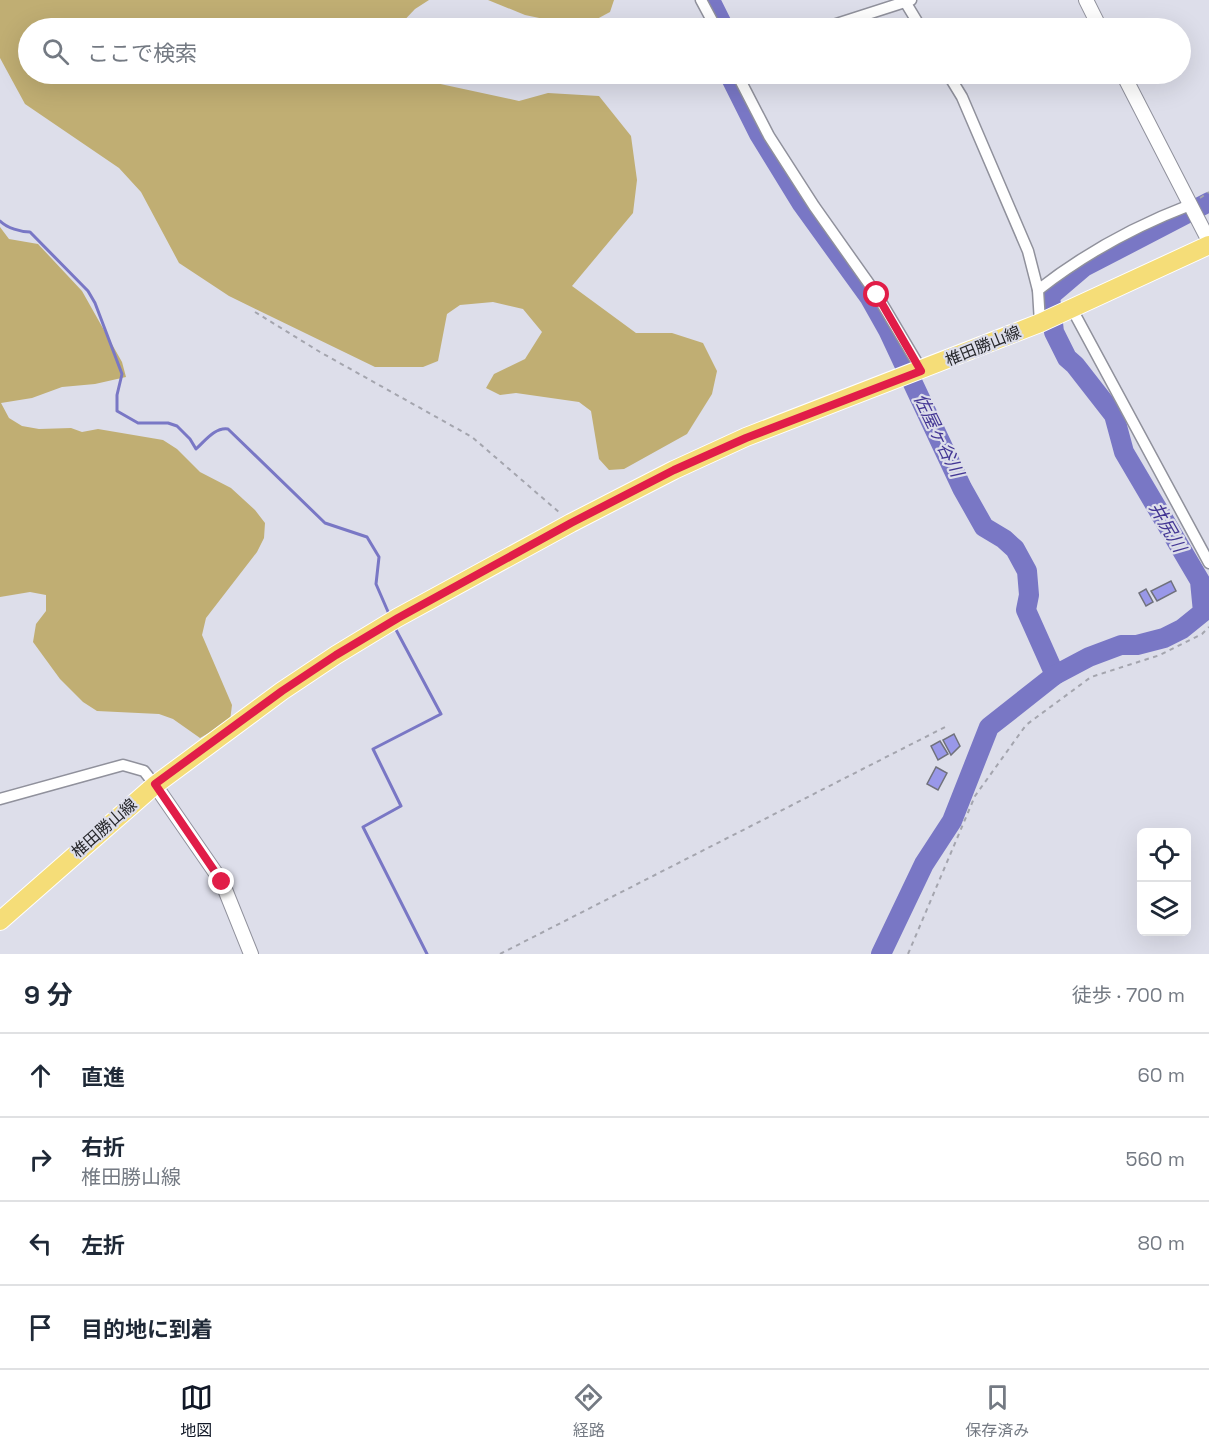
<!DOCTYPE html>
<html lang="ja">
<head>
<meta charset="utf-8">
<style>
	:root { --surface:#fff; --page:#f2f2f3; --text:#1f2937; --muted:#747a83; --line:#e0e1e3; --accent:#111827 }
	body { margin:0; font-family:"Space Grotesk","Noto Sans JP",sans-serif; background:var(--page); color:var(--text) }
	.controls { position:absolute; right:18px; bottom:18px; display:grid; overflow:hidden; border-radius:9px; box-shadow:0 6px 24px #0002 }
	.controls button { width:54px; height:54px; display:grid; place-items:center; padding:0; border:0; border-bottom:2px solid var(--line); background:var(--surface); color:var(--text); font:30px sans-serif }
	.stop { position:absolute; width:18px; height:18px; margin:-14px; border:4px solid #e11d48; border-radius:50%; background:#fff }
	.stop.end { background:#e11d48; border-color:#fff; box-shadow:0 2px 6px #0008 }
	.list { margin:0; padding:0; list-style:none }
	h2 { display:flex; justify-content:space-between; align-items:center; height:78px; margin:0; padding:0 24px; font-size:26px }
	h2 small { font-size:20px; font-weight:400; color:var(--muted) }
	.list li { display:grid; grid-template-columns:39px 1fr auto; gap:18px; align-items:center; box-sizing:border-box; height:84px; padding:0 24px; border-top:2px solid var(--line) }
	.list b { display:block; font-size:22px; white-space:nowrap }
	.list p { margin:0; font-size:20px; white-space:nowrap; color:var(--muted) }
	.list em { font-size:20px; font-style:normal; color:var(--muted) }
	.icon { flex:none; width:33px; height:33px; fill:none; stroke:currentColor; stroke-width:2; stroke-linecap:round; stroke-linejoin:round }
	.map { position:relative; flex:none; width:1209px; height:954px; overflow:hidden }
	.search { position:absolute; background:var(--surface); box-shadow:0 6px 24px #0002; left:18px; right:18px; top:18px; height:66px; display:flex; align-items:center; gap:15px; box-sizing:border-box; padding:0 21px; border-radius:33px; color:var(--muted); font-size:22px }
	.sheet { height:414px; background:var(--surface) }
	nav { display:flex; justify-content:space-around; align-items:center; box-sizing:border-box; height:84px; border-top:2px solid var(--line); background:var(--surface); font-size:16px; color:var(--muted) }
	nav a { display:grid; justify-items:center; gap:3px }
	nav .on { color:var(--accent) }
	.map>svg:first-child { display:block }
	.green { fill:#c0ae73 }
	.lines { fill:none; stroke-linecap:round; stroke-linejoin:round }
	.stream { stroke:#7977c5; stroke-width:3 }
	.river { stroke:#7977c5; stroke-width:20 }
	.building { fill:#9998e9; stroke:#70717c; stroke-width:1.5 }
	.minor-casing { stroke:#90919c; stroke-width:13 }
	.tertiary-casing { stroke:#90919c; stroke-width:16 }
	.primary-casing { stroke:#fff; stroke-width:20 }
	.path { stroke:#a4a5ae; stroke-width:2; stroke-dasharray:4.5 4.5; stroke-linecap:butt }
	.minor { stroke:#fff; stroke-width:10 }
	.tertiary { stroke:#fff; stroke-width:14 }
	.primary { stroke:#f5dd78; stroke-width:18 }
	.route { stroke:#e11d48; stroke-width:8 }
	.labels { text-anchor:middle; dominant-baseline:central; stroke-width:4.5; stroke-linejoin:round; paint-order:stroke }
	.street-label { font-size:16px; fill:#27282c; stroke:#dddeea }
	.water-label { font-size:18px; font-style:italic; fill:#433694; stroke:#dddeea }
</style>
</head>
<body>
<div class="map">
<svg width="1209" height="954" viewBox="0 0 1209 954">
	<rect width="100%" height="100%" fill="#dddeea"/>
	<g class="green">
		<polygon points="0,0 429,0 415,9 397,28 28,28 28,74 394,74 519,101 548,93 599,96 631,136 637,180 633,213 572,286 636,333 672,333 703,343 717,371 712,394 687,434 624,469 609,470 599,459 591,411 579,402 516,393 500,395 486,388 494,374 525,359 542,332 523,309 493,302 460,305 447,314 438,361 423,367 375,367 229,296 179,263 141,192 119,168 25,104 0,58"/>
		<polygon points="488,0 614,0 610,12 582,27 525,15"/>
		<polygon points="0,227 9,239 38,244 82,291 122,362 126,377 95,384 62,387 32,398 1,403 9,418 22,426 39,429 71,428 82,432 98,429 163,440 177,449 200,472 231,488 255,510 265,523 264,538 257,552 206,618 202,635 232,705 230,721 200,738 173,719 159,714 97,711 83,702 60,679 33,642 36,624 46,611 46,595 30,592 0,597"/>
	</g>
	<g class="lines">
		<g class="stream">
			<path d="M0 221C7 228 21 232 30 232L88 291 95 303 122 374 117 395V411L138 423H168L177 426 190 439 196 449C205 441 215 427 228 429L325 523 367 537 379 557 376 584 389 614"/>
			<polyline points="1203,612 1209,606"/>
			<polyline points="394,626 441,714 373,749 401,806 363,827 427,954"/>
		</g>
		<g class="river">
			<polyline points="710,0 724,28"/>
			<polyline points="729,74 759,134 802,204 870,298 888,330 962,488 984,527 1004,539 1015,549 1027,571 1029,595 1026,610 1055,675"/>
			<polyline points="881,954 924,864 952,821 989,727 1055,675 1089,657 1121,645 1137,645 1164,638 1182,629 1203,612 1200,581 1124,452 1114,415 1075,365 1067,358 1054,332 1050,296 1084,267 1209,202"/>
		</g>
	</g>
	<g class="building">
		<polygon points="1171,581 1176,591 1157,601 1151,591"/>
		<polygon points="1146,589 1153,602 1146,606 1139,593"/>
		<polygon points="954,734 960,746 951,755 943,740"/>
		<polygon points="940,741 948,754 938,760 931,746"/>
		<polygon points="936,767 947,773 938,790 927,784"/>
	</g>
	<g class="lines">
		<defs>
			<g id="minor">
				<polyline points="701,0 716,28"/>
				<polyline points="904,0 921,28"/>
				<polyline points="824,28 911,0"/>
				<polyline points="737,74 769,136 814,206 877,295 922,371"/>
				<polyline points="948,74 962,97 1028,251 1038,290 1040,323"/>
				<path d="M1038 290C1084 254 1135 226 1190 205"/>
				<polyline points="1072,309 1209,563"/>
				<polyline points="0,799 123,765 144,771 155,785"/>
			</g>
			<g id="tertiary">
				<polyline points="1086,0 1100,28"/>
				<polyline points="1123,74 1209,241"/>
				<polyline points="155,785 222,882 251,954"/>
			</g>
			<polyline id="primary" points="0,921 155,785 282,691 336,655 397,618 571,523 674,470 746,437 1040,323 1209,245"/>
		</defs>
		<use href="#minor" class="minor-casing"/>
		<use href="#tertiary" class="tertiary-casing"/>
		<use href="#primary" class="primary-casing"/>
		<g class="path">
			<polyline points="1200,198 1209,192"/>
			<polyline points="255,312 320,352 472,437 560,513"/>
			<polyline points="500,954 949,725"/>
			<polyline points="908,954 975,796 1026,725 1091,677 1160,655 1202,634 1209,627"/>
		</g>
		<use href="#minor" class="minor"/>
		<use href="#tertiary" class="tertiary"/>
		<use href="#primary" class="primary"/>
	</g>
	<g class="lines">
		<polyline class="route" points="222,882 155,784 282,691 336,655 398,618 571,523 674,470 746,438 921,371 877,295"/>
	</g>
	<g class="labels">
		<g class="street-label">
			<text transform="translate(983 346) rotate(-22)">椎田勝山線</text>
			<text transform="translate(104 828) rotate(-41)">椎田勝山線</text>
		</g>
		<g class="water-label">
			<text transform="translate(939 435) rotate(64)">佐屋ヶ谷川</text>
			<text transform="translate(1168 527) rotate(60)">井尻川</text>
		</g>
	</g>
</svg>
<div class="controls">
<button><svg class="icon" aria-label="locate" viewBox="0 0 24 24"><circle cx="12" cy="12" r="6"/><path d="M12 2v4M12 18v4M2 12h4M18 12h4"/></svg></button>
<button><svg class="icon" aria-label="layers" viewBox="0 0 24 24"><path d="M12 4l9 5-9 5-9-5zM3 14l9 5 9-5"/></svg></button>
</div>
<div class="stop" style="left:877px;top:295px"></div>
<div class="stop end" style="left:222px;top:882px"></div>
<div class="search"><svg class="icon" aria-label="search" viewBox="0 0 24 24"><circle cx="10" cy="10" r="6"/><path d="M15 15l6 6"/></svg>ここで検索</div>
</div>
<section class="sheet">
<h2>9 分<small>徒歩 · 700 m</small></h2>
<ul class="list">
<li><svg class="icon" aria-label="ahead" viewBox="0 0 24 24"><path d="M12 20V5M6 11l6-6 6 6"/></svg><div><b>直進</b></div><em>60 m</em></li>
<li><svg class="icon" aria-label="right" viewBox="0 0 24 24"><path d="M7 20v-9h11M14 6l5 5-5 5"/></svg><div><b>右折</b><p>椎田勝山線</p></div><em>560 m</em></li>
<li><svg class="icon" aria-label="left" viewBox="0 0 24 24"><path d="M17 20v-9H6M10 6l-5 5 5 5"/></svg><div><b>左折</b></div><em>80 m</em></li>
<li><svg class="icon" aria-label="arrive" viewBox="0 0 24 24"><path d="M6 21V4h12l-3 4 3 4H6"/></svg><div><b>目的地に到着</b></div></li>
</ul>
</section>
<nav>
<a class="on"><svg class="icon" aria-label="map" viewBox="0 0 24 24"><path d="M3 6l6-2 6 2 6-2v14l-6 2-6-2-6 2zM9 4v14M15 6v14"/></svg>地図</a>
<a><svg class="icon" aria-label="directions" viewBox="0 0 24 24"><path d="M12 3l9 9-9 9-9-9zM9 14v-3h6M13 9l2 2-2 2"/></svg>経路</a>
<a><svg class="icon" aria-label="saved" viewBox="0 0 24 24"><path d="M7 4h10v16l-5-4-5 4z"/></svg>保存済み</a>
</nav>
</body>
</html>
